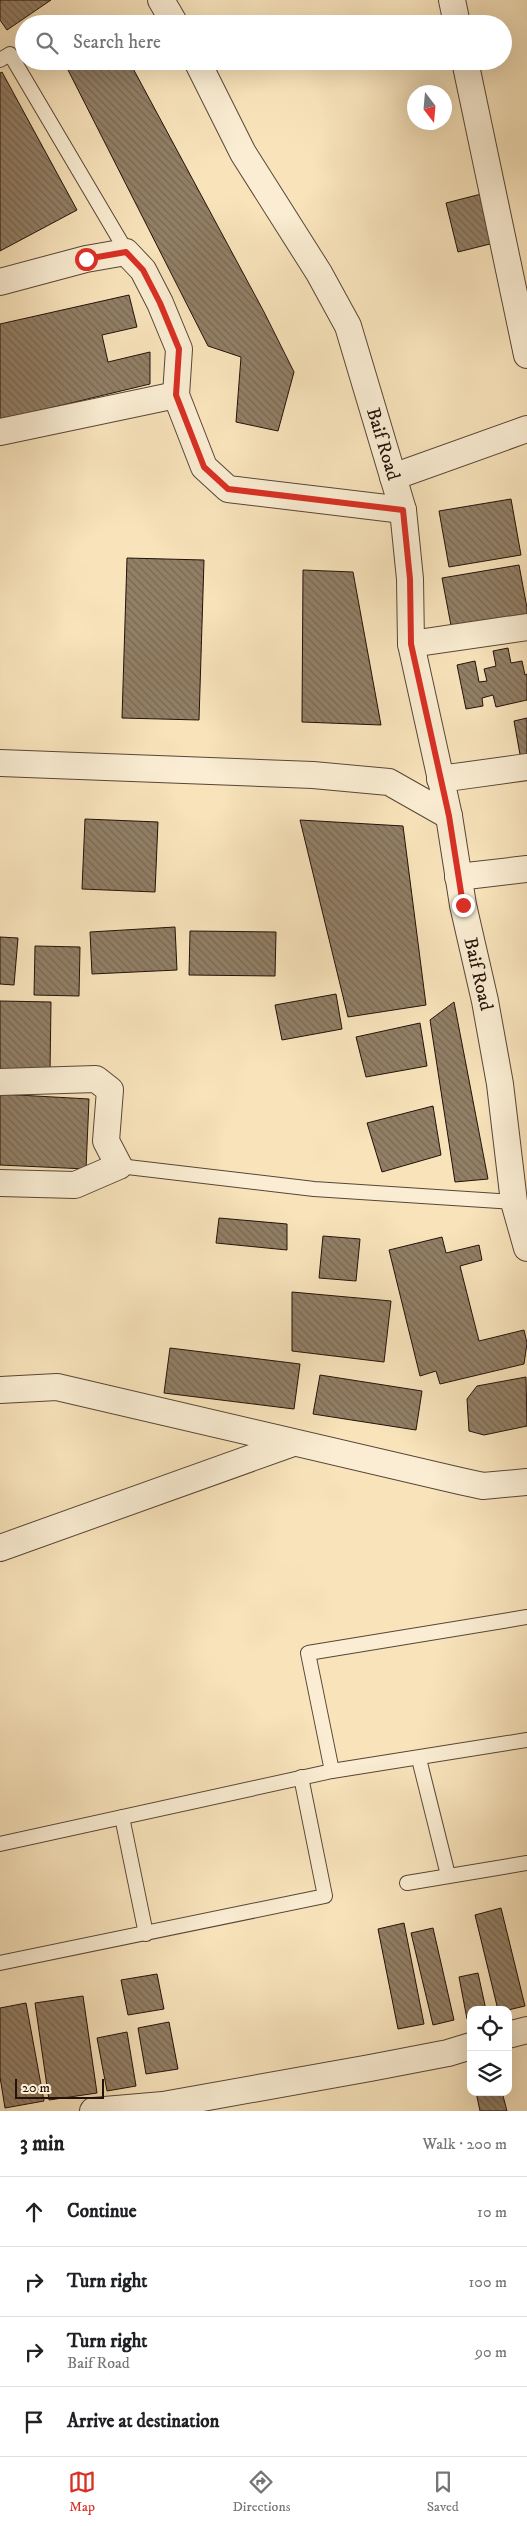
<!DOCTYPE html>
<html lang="en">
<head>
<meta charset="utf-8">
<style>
	:root { --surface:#fff; --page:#f2f2f2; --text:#202124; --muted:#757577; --line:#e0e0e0; --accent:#d93025 }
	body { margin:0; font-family:"IM FELL DW Pica",serif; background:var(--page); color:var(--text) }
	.controls { position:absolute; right:15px; bottom:15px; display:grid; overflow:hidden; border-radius:10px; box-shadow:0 5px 20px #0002 }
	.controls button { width:45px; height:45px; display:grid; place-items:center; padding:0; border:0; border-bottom:1px solid var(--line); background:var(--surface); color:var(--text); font:25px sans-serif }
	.compass { position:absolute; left:407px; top:85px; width:45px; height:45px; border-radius:50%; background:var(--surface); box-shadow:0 5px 20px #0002; rotate:164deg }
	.scale { position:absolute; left:15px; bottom:12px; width:89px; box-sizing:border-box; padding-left:5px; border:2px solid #23120a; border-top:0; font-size:14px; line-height:18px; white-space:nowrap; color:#23120a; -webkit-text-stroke:4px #faedd3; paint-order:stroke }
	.stop { position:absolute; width:15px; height:15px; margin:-11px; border:4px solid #d93025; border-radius:50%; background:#fff }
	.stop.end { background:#d93025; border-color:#fff; box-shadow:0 1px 5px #0008 }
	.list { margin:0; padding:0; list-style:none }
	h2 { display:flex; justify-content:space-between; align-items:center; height:65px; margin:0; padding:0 20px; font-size:21px }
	h2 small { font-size:16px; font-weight:400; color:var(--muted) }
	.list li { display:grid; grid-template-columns:32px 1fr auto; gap:15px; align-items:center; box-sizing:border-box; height:70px; padding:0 20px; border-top:1px solid var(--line) }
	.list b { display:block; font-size:19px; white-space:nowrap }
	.list p { margin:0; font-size:16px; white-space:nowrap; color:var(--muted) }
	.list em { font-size:16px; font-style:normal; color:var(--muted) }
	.icon { flex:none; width:28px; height:28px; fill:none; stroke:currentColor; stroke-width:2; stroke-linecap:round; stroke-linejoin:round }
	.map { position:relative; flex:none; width:527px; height:2111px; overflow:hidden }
	.search { position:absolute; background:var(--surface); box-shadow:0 5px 20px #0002; left:15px; right:15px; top:15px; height:55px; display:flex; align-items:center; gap:12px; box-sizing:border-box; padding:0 18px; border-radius:28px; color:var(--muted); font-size:19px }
	.sheet { height:345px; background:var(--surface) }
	nav { display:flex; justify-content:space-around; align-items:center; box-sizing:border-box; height:70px; border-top:1px solid var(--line); background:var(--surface); font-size:14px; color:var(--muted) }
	nav a { display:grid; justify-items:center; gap:2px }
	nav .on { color:var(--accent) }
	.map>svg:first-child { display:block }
	.building { fill:url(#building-back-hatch); stroke:#23120a }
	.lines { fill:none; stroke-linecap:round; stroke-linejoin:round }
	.lane-casing { stroke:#584636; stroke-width:16 }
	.street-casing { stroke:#584636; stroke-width:28 }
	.lane { stroke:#faedd3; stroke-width:14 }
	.street { stroke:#faedd3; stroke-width:26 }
	.route { stroke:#d93025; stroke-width:6 }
	.labels { text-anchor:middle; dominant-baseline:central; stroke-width:4; stroke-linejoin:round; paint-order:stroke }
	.street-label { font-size:19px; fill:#23120a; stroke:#faedd3 }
</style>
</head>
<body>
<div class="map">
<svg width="527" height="2111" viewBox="0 0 527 2111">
	<defs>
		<pattern id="building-back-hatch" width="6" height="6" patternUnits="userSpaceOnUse" patternTransform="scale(1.25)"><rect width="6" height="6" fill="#927f66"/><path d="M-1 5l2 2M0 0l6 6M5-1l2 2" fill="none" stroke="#776752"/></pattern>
	</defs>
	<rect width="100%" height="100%" fill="#f8e3bb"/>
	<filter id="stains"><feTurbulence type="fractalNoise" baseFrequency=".004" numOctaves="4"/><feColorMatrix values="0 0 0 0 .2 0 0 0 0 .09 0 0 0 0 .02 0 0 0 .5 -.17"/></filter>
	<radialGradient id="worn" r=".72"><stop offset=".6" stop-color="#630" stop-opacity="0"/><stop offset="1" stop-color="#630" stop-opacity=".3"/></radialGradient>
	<g class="building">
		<polygon points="0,0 51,0 7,30 0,20"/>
		<polygon points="77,61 129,61 264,312 294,372 278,431 236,422 241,357 208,346 67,68"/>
		<polygon points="2,72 77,210 0,251 0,73"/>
		<polygon points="489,192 502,241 458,252 446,203"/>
		<polygon points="129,295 137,327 102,335 108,362 150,352 150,384 0,420 0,324"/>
		<polygon points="511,499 521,555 449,567 439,511"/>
		<polygon points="127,558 204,560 199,720 122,718"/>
		<polygon points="519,565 527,608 527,623 453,636 442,578"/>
		<polygon points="303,570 353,572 381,725 302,722"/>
		<polygon points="508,648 511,663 522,661 525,675 527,674 527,700 496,707 493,695 482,698 483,706 466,709 457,665 475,661 479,682 487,681 484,669 496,666 493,651"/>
		<polygon points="527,718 527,759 521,760 514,721"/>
		<polygon points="85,819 158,822 155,892 82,889"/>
		<polygon points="300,820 403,826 426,1005 348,1017"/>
		<polygon points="175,927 177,970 92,974 90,932"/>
		<polygon points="190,931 276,932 275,976 189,975"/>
		<polygon points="0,937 18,938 14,985 0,984"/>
		<polygon points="35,946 80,947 79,996 34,995"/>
		<polygon points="336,994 342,1029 282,1040 275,1005"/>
		<polygon points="0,1001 51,1002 50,1073 0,1072"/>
		<polygon points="454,1002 488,1179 455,1182 430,1020"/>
		<polygon points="420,1023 427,1066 366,1077 356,1037"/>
		<polygon points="0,1094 89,1099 86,1169 0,1165"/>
		<polygon points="433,1106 441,1155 382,1172 367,1123"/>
		<polygon points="219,1218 287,1224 287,1250 216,1243"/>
		<polygon points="323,1236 360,1239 356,1281 319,1278"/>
		<polygon points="442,1237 446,1253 479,1245 482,1260 460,1266 479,1341 524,1330 527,1343 524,1364 440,1384 436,1371 420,1376 389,1250"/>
		<polygon points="292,1292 391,1301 384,1362 292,1351"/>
		<polygon points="170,1348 300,1364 294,1409 164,1393"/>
		<polygon points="320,1375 422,1391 416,1430 313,1414"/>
		<polygon points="526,1377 527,1426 484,1435 469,1431 467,1399 477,1386"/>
		<polygon points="501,1908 525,2006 508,2010 498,2010 475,1915"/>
		<polygon points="404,1923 424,2024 398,2029 378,1929"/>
		<polygon points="433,1928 454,2020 433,2025 411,1933"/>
		<polygon points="478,1973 486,2010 471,2010 471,2018 467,2019 459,1977"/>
		<polygon points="157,1974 164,2009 128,2015 121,1980"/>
		<polygon points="83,1996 97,2093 49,2100 35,2003"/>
		<polygon points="26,2003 44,2101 5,2108 0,2077 0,2008"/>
		<polygon points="169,2022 178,2069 146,2074 138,2028"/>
		<polygon points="127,2032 136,2086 107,2091 97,2038"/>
		<polygon points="476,2092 502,2092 507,2111 480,2111"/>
	</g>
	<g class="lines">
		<defs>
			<g id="lane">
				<polyline points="0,60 10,54 128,254"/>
				<polyline points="119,1166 314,1189 514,1202"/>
				<polyline points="419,1759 448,1875"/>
				<polyline points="332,1771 527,1740"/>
				<polyline points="122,1817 146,1934"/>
				<polyline points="0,1844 332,1771 308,1653 527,1617"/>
				<polyline points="407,1883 527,1863"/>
				<polyline points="0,1963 325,1896 301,1777"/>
			</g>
			<g id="street">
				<polyline points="161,0 175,24"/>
				<polyline points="452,0 457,24"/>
				<polyline points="197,61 243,153 319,273 348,326 403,510 410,579 411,644 449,816 463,905 485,1001 500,1084 514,1202 527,1248"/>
				<polyline points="465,61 527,355"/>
				<polyline points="0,282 86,259 126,252 143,270 160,303 179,349 176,395 204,467 228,489 403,510"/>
				<polyline points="0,432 176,395"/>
				<polyline points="393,477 527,429"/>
				<polyline points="411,644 527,627"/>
				<polyline points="0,763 313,775 389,782 449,816"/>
				<polyline points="440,779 527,767"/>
				<polyline points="458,877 527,869"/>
				<polyline points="0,1082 96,1079 110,1090 106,1141 119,1166 75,1185 0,1183"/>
				<polyline points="0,1390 57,1387 460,1481 483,1486 527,1482"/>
				<polyline points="0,1548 293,1443"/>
				<polyline points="508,2035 527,2030"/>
				<polyline points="93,2111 163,2105 370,2068 448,2053 471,2046"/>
			</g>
		</defs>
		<use href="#lane" class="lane-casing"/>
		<use href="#street" class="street-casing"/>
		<use href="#lane" class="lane"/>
		<use href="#street" class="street"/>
	</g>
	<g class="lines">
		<polyline class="route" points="86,259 126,252 143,270 160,303 179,349 176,395 204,467 228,489 403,510 410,579 411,644 449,816 463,905"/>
	</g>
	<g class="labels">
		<g class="street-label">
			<text transform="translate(383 444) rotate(73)">Baif Road</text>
			<text transform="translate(478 974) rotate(77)">Baif Road</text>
		</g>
	</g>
	<rect width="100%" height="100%" filter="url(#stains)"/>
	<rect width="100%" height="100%" fill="url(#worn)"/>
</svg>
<div class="controls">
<button><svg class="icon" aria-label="locate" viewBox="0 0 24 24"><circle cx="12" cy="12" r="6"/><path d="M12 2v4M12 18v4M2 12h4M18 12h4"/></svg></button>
<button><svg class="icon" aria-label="layers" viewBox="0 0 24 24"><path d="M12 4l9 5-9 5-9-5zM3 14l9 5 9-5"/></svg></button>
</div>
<svg class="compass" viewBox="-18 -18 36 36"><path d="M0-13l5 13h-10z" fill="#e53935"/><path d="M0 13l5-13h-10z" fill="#757577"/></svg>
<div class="scale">20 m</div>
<div class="stop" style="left:86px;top:259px"></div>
<div class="stop end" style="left:463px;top:905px"></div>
<div class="search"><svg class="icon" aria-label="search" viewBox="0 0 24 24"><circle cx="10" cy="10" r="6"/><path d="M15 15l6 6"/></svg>Search here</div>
</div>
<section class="sheet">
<h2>3 min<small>Walk · 200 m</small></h2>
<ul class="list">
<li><svg class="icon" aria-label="ahead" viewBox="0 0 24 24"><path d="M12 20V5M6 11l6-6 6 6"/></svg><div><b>Continue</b></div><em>10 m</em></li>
<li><svg class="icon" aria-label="right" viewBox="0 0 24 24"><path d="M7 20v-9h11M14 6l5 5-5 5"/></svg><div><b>Turn right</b></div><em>100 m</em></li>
<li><svg class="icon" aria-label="right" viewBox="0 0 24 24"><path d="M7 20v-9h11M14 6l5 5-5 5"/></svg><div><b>Turn right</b><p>Baif Road</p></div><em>90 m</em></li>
<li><svg class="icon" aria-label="arrive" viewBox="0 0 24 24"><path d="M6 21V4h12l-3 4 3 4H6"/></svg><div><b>Arrive at destination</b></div></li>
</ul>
</section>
<nav>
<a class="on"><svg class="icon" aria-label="map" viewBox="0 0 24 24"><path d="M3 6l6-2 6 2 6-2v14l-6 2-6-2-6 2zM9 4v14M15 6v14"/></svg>Map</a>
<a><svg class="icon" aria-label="directions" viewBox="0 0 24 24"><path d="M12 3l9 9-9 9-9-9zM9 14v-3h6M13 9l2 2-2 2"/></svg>Directions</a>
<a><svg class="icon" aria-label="saved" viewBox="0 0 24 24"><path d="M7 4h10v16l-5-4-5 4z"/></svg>Saved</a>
</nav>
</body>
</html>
